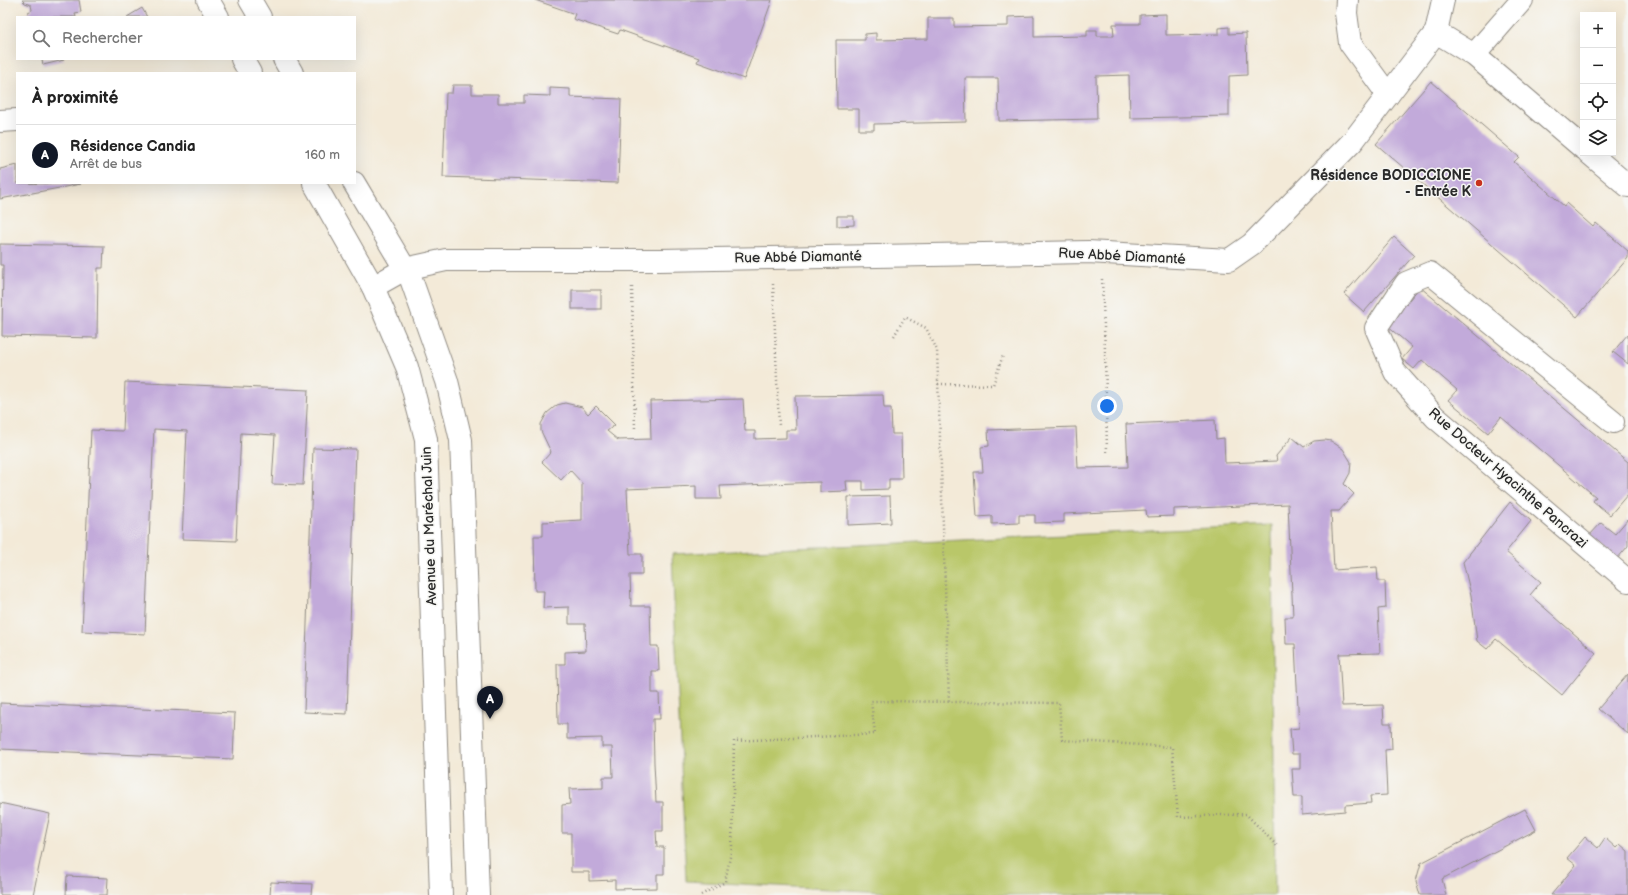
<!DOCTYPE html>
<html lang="fr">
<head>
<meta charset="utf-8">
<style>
	:root { --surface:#fff; --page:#f2f2f2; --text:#222; --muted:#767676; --line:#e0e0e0; --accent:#111827 }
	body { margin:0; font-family:"Balsamiq Sans",sans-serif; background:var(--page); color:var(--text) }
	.controls { position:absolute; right:12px; top:12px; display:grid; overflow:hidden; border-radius:0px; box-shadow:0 4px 16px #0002 }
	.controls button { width:36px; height:36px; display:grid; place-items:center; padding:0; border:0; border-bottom:1px solid var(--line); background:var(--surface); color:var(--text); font:20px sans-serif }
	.you { position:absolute; left:1107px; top:406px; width:14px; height:14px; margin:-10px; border:3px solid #fff; border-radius:50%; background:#1a73e8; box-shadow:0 0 0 6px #1a73e833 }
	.badge { display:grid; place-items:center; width:26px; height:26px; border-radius:50%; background:var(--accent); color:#fff; font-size:13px; font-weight:700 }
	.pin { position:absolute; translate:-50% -33px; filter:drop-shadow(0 1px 2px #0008) }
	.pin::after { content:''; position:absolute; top:21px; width:14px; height:12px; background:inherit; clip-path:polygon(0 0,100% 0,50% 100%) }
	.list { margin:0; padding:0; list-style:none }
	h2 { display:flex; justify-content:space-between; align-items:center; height:52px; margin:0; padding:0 16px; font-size:17px }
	h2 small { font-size:13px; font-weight:400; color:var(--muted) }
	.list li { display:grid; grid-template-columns:26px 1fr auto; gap:12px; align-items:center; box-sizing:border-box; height:60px; padding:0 16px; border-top:1px solid var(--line) }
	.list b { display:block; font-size:15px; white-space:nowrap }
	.list p { margin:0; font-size:13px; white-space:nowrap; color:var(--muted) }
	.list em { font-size:13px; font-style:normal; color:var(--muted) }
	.icon { flex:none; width:22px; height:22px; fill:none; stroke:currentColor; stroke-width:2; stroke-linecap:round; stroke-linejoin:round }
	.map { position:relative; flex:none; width:1628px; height:895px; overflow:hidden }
	.search { position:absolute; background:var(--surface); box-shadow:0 4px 16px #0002; left:16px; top:16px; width:340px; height:44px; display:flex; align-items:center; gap:10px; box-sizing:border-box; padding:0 14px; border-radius:0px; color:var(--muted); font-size:15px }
	.panel { position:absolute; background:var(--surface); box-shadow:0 4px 16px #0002; left:16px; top:72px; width:340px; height:112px; border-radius:0px }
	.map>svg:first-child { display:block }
	.green { fill:#b9c769; stroke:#72794a }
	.building { fill:#c2aada }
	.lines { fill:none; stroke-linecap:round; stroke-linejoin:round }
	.street-casing { stroke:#8f8a82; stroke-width:24 }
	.secondary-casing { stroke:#8f8a82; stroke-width:24 }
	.path { stroke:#8f8a82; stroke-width:2.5; stroke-dasharray:1 3; stroke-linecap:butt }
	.street { stroke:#fff; stroke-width:22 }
	.secondary { stroke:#fff; stroke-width:22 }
	.poi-dot { fill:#c8321e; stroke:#f6f6f2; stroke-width:1.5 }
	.labels { text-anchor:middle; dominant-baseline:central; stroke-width:3; stroke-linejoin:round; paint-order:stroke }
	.poi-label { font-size:14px; font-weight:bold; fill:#2b2b2b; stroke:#f6f6f2; text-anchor:end }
	.street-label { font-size:14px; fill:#2b2b2b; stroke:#f6f6f2 }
</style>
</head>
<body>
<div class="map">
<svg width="1628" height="895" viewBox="0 0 1628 895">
	<rect width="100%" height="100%" fill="#f6f6f2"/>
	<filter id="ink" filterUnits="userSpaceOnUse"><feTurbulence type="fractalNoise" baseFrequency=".025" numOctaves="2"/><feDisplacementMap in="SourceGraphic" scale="8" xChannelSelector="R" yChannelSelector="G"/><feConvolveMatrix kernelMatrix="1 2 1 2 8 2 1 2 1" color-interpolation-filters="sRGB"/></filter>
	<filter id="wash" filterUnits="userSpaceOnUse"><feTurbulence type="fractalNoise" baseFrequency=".012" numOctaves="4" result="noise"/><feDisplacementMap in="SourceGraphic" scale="16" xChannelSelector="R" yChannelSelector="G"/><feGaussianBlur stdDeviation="0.9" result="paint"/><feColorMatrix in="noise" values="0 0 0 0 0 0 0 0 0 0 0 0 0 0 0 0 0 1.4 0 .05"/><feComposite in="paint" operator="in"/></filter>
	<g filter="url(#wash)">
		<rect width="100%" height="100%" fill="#f3ead8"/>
		<polygon class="green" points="1272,525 1275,895 887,895 884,892 686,881 672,554"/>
		<g id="blocks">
			<g class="building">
				<polygon points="22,0 79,0 81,12 75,13 76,17 29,17 28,12 32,10 31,5 25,3"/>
				<polygon points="535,0 772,0 744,79 697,62 699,58 620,30 618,34 573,19 575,14"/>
				<polygon points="142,8 147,17 127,17"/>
				<polygon points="1166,14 1166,35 1219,34 1219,28 1229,27 1229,34 1246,33 1247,75 1229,76 1229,116 1130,118 1129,75 1096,76 1097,119 999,121 998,78 965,78 966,122 874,124 874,130 859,130 859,109 837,109 836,40 865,40 865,34 876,33 876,40 928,39 928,18 954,18 954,27 1008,26 1008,17 1034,16 1034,37 1087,36 1087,30 1097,30 1097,36 1114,36 1113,24 1140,24 1140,15"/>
				<polygon points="42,59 64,59 64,60 43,65"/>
				<polygon points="1431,81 1519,157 1514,162 1564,206 1566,203 1593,227 1596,223 1628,251 1628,258 1577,317 1376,144"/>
				<polygon points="453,85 472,85 472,94 498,94 498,103 524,103 524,95 550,96 550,88 570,89 570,97 621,99 618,183 443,177 446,93 452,93"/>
				<polygon points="17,165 17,183 81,184 0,199 0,169"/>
				<polygon points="837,216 854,216 854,225 837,226"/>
				<polygon points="1394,237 1414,255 1364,312 1344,294"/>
				<polygon points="0,244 104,246 103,268 98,268 97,338 2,336 3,265 0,265"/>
				<polygon points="1420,287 1628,462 1628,494 1610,515 1593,501 1596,497 1501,417 1488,433 1448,400 1457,390 1422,360 1414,369 1402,359 1412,347 1387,326"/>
				<rect x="572" y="290" width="29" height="19"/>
				<polygon points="1628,334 1628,364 1613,352"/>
				<polygon points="125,382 308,390 303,485 272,484 275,435 241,433 236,541 182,539 187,431 154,429 145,634 82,631 91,430 123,431"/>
				<polygon points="883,395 884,408 891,408 892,434 901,434 902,479 889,479 889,489 863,490 863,481 846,481 847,491 820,492 820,482 720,486 721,499 696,499 696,486 627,489 630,554 642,554 642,575 630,575 631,606 650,606 651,646 658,646 659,671 652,671 652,693 659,693 660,719 653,719 654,763 656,802 663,802 663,831 656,831 657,847 664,847 664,874 657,874 657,888 615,889 615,880 589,881 589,872 571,872 571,833 562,833 562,805 570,804 569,789 603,788 603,777 613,777 612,747 602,747 602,738 567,739 567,724 558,724 557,664 565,664 565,652 586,651 585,624 569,624 569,607 543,608 544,591 535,591 534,536 543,536 543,522 582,520 582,483 570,470 561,480 542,462 551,452 541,431 541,424 547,413 557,405 565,403 582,407 588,414 596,406 615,425 607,431 618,440 651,439 650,401 743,399 745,431 755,431 755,439 786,438 786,430 796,430 795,396"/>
				<polygon points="1215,420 1216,439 1224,438 1225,463 1277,461 1276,456 1292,437 1304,447 1314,441 1325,440 1331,441 1343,449 1351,462 1350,473 1344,484 1354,494 1339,511 1331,511 1334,570 1377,567 1378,581 1385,581 1386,608 1378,609 1380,653 1339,654 1342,706 1383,705 1384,723 1391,723 1392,749 1385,750 1387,795 1370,796 1371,803 1345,805 1345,811 1302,815 1302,797 1294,797 1292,769 1300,769 1300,754 1292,754 1290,729 1299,728 1295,644 1286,644 1285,617 1293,617 1288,504 1174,509 1174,516 1147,517 1146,510 1064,514 1064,522 1035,523 1035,515 1019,515 1019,523 992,524 992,516 977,517 974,472 983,472 981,447 989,446 988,430 1076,427 1078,468 1128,467 1126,424"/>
				<polygon points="313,448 356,449 347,714 304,712"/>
				<polygon points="890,496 891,523 848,525 848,497"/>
				<polygon points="1510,502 1531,521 1506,552 1541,582 1530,595 1596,653 1562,695 1496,639 1487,649 1477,641 1471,595 1463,562"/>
				<polygon points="1628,519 1628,546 1617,559 1589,536 1601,523 1615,534"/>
				<polygon points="1628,674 1628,734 1598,709"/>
				<polygon points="0,703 235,713 233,759 0,749"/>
				<polygon points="0,803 50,814 33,895 0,895"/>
				<polygon points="1525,809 1536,830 1442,879 1446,895 1420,895 1416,881 1421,863"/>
				<polygon points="1585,837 1598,848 1605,838 1616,848 1620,844 1628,851 1628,895 1551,895 1576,865 1567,858"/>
				<polygon points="67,876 108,878 107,895 66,895"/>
				<polygon points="271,882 312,884 311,895 270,895"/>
			</g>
		</g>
	</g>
	<g filter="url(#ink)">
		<use href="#blocks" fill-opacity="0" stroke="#8f8a82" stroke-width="1"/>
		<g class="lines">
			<defs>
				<g id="street">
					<polyline points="1347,0 1346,13 1350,43 1388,95"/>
					<polyline points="1436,32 1474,55 1583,148"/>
					<polyline points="1474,55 1522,0"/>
					<polyline points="0,121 17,120"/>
					<polyline points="1589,153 1628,186"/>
					<polyline points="373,287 405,269 446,260 660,260 1088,252 1229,260 1252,244 1353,141 1436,32 1443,0"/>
					<polyline points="1613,422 1430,273 1406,283 1376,328 1395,372 1435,417 1628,581"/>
				</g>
				<g id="secondary">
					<polyline points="208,0 218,17"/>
					<polyline points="250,0 260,17"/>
					<polyline points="242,59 250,73"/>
					<polyline points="284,59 292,73"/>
					<polyline points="314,183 373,287 407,367 426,439 441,895"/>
					<polyline points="354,183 411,279 447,381 461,440 478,895"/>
				</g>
			</defs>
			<use href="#street" class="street-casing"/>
			<use href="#secondary" class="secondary-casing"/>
			<g class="path">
				<polyline points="1102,279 1105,350 1107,453"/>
				<polyline points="773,284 779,427"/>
				<polyline points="632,287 635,430"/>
				<polyline points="894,336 905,317 926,328 937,350 949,702"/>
				<polyline points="938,384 993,385 1003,355"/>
				<polyline points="701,895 725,882 732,847 734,741 875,734 871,701 1059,703 1062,740 1172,747 1178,817 1246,814 1278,847"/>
			</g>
			<use href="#street" class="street"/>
			<use href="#secondary" class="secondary"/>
		</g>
	</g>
	<circle class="poi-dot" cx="1479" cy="183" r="4"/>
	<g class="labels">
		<g class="poi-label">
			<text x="1471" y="175">Résidence BODICCIONE<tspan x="1471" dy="16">- Entrée K</tspan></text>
		</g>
		<g class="street-label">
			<text transform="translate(1122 256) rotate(3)">Rue Abbé Diamanté</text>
			<text transform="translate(798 257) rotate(-1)">Rue Abbé Diamanté</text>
			<text transform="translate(1508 478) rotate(41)">Rue Docteur Hyacinthe Pancrazi</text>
			<text transform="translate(429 526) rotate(-92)">Avenue du Maréchal Juin</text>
		</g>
	</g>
</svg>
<div class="controls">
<button>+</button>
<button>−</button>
<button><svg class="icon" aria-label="locate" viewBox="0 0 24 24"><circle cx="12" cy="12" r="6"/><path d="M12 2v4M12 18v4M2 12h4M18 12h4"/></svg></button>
<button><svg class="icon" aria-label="layers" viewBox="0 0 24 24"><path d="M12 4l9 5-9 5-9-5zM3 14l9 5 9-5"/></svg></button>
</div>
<div class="you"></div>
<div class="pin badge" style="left:490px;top:719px">A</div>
<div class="search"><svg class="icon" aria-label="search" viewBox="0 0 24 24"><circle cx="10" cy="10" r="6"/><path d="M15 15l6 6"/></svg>Rechercher</div>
<section class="panel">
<h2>À proximité<small></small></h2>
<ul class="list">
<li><span class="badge">A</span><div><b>Résidence Candia</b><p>Arrêt de bus</p></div><em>160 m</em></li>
</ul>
</section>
</div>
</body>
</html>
